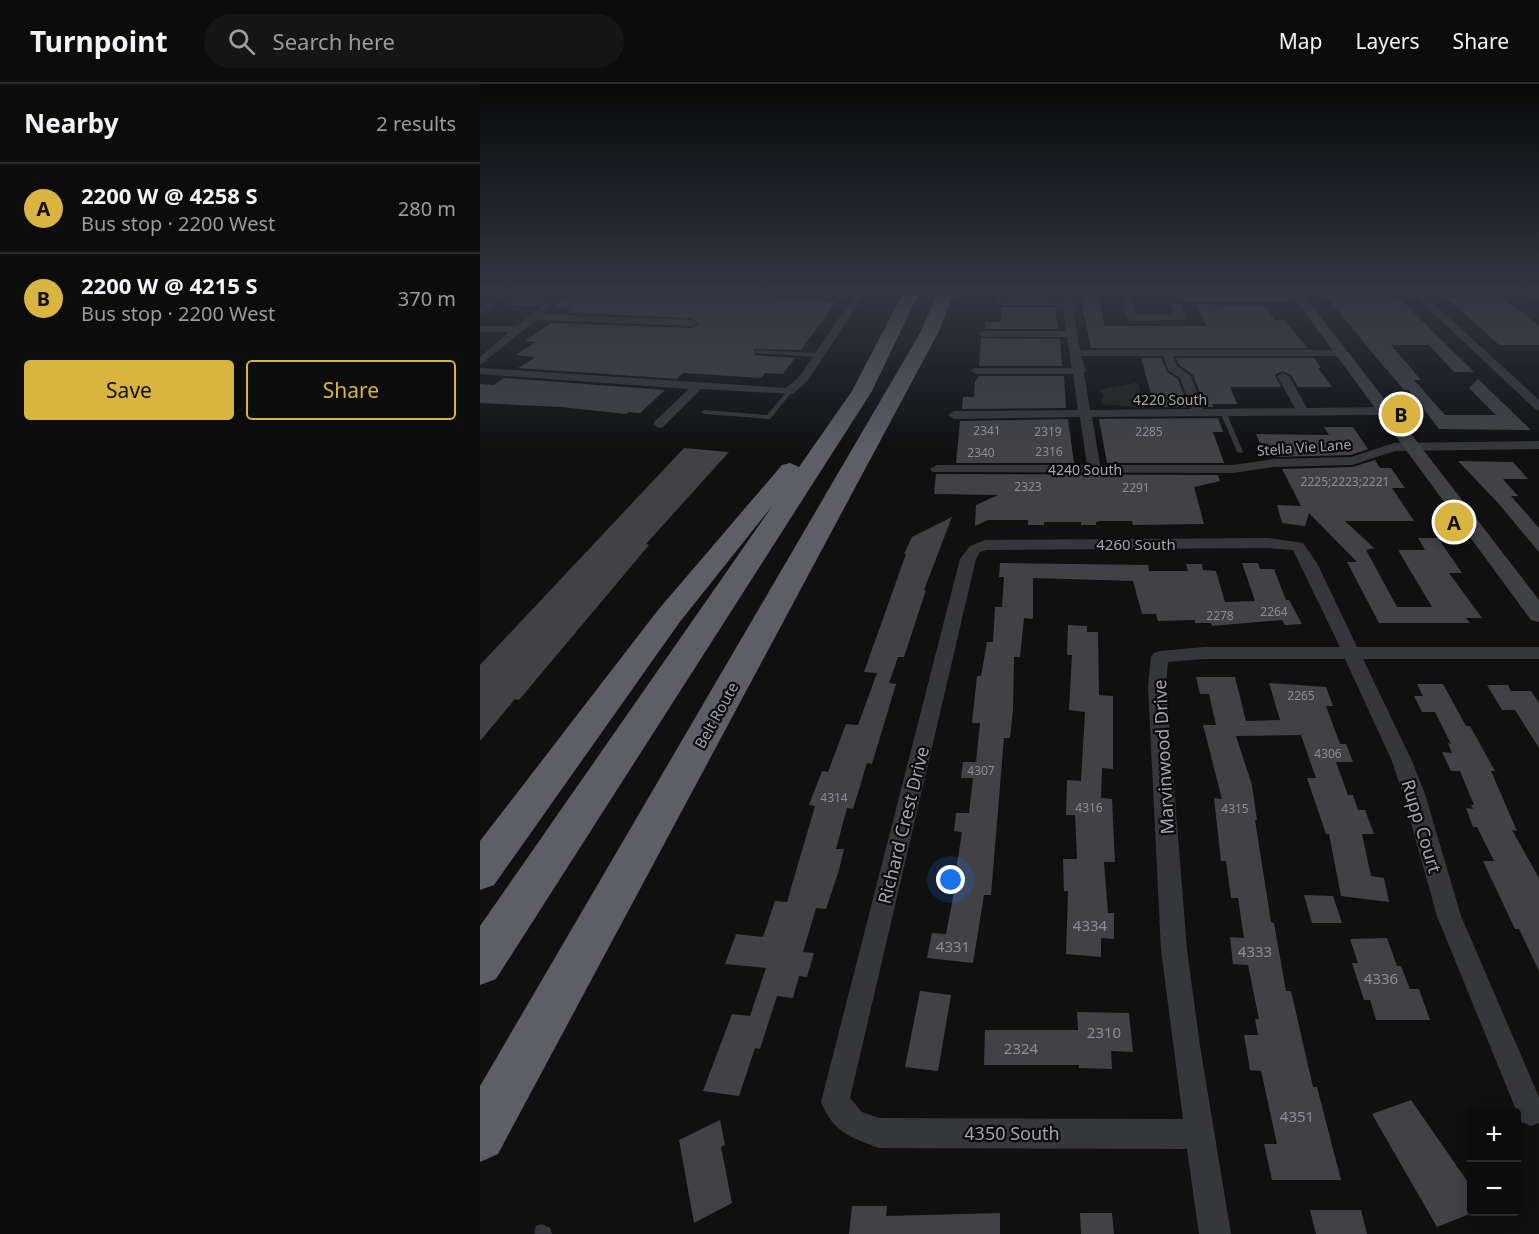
<!DOCTYPE html>
<html lang="en">
<head>
<meta charset="utf-8">
<style>
	:root { --surface:#0c0c0d; --page:#151516; --text:#f1f3f6; --muted:#9a9b9d; --line:#2c2c2e; --accent:#d9b440 }
	body { margin:0; font-family:"Noto Sans",sans-serif; background:var(--page); color:var(--text) }
	.controls { position:absolute; right:18px; bottom:18px; display:grid; overflow:hidden; border-radius:6px; box-shadow:0 3px 15px #0003 }
	.controls button { width:54px; height:54px; display:grid; place-items:center; padding:0; border:0; border-bottom:2px solid var(--line); background:var(--surface); color:var(--text); font:30px sans-serif }
	.you { position:absolute; left:471px; top:796px; width:21px; height:21px; margin:-15px; border:4px solid #fff; border-radius:50%; background:#1a73e8; box-shadow:0 0 0 9px #1a73e833 }
	.badge { display:grid; place-items:center; width:39px; height:39px; border-radius:50%; background:var(--accent); color:#111; font-size:20px; font-weight:700 }
	.pin { position:absolute; translate:-50% -50%; border:3px solid #fff; box-shadow:0 2px 6px #0006 }
	.list { margin:0; padding:0; list-style:none }
	h2 { display:flex; justify-content:space-between; align-items:center; height:78px; margin:0; padding:0 24px; font-size:26px }
	h2 small { font-size:20px; font-weight:400; color:var(--muted) }
	.list li { display:grid; grid-template-columns:39px 1fr auto; gap:18px; align-items:center; box-sizing:border-box; height:90px; padding:0 24px; border-top:2px solid var(--line) }
	.list b { display:block; font-size:22px; white-space:nowrap }
	.list p { margin:0; font-size:20px; white-space:nowrap; color:var(--muted) }
	.list em { font-size:20px; font-style:normal; color:var(--muted) }
	.actions { display:flex; gap:12px; padding:18px 24px }
	.actions a { flex:1; padding:14px 0; border:2px solid var(--accent); border-radius:6px; text-align:center; font-size:21px; color:var(--accent) }
	.actions .main { background:var(--accent); color:#111 }
	.icon { flex:none; width:33px; height:33px; fill:none; stroke:currentColor; stroke-width:2; stroke-linecap:round; stroke-linejoin:round }
	.map { position:relative; flex:none; width:1059px; height:1150px; overflow:hidden }
	header { display:flex; align-items:center; gap:36px; box-sizing:border-box; height:84px; padding:0 30px; background:var(--surface); border-bottom:2px solid var(--line) }
	header strong { font-size:28px }
	nav { display:flex; gap:33px; margin-inline-start:auto; font-size:21px }
	.search { width:420px; height:54px; background:var(--page); display:flex; align-items:center; gap:15px; box-sizing:border-box; padding:0 21px; border-radius:33px; color:var(--muted); font-size:22px }
	main { display:flex }
	aside { flex:1; background:var(--surface) }
	.map>svg:first-child { display:block }
	.green { fill:#1f2520 }
	.building { fill:#424246 }
	.lines { fill:none; stroke-linecap:round; stroke-linejoin:round }
	.path { stroke:#3a3a3e; stroke-width:1.5; stroke-dasharray:1.5 2; stroke-linecap:butt }
	.lane { fill:#36373a; fill-rule:evenodd }
	.street { fill:#36373a; fill-rule:evenodd }
	.secondary { fill:#404145; fill-rule:evenodd }
	.highway { fill:#5e5f66; fill-rule:evenodd }
	.labels { text-anchor:middle; dominant-baseline:central; stroke-width:4.5; stroke-linejoin:round; paint-order:stroke }
	.number-label { font-size:12px; fill:#8b8d96 }
	.far-street-label { font-size:14px; fill:#a3a6b0; stroke:#0b0b0c }
	.street-label { font-size:15px; fill:#a3a6b0; stroke:#0b0b0c }
	.near-number-label { font-size:15px; fill:#8b8d96 }
	.near-street-label { font-size:18px; fill:#a3a6b0; stroke:#0b0b0c }
</style>
</head>
<body>
<header>
<strong>Turnpoint</strong>
<div class="search"><svg class="icon" aria-label="search" viewBox="0 0 24 24"><circle cx="10" cy="10" r="6"/><path d="M15 15l6 6"/></svg>Search here</div>
<nav><a>Map</a><a>Layers</a><a>Share</a></nav>
</header>
<main>
<aside>
<h2>Nearby<small>2 results</small></h2>
<ul class="list">
<li><span class="badge">A</span><div><b>2200 W @ 4258 S</b><p>Bus stop · 2200 West</p></div><em>280 m</em></li>
<li><span class="badge">B</span><div><b>2200 W @ 4215 S</b><p>Bus stop · 2200 West</p></div><em>370 m</em></li>
</ul>
<div class="actions"><a class="main">Save</a><a>Share</a></div>
</aside>
<div class="map">
<svg width="1059" height="1150" viewBox="0 0 1059 1150">
	<rect width="100%" height="100%" fill="#101011"/>
	<polygon class="green" points="654,299 658,299 665,324 623,320 621,316 624,311 619,306"/>
	<g class="building">
		<polygon points="44,207 75,207 57,222 27,221"/>
		<polygon points="572,207 573,213 523,213 523,208"/>
		<polygon points="599,207 614,207 615,212 618,212 625,242 726,242 716,220 785,222 795,236 804,236 808,240 827,264 611,264"/>
		<polygon points="842,207 907,207 916,216 921,216 994,288 974,288 949,261 911,261 941,296 934,296 965,331 1016,331 989,304 998,295 1051,346 959,345 929,306 924,306 895,272"/>
		<polygon points="85,213 288,213 356,217 321,266 274,265 275,271 315,274 303,290 285,289 281,294 203,289 197,295 38,284 56,273 35,271 56,258 45,257 71,239 212,244 219,240 212,234 86,229 93,224 74,223"/>
		<polygon points="966,213 1021,213 1059,242 1059,261 1019,261"/>
		<polygon points="521,223 575,223 578,245 505,245 505,238 521,238"/>
		<polygon points="501,254 580,255 582,282 499,282"/>
		<polygon points="661,274 681,274 687,288 698,295 708,323 673,323 670,313 672,313"/>
		<polygon points="696,274 834,274 841,284 838,284 852,303 818,303 811,291 802,287 795,291 801,303 750,303 757,320 732,320 733,323 725,323 713,291 699,281"/>
		<polygon points="499,292 584,292 586,324 482,325 483,313 494,313 495,298"/>
		<polygon points="24,294 185,306 160,329 149,328 146,330 81,323 0,319 0,300 14,301"/>
		<polygon points="738,334 743,348 733,348 744,379 627,379 619,335"/>
		<polygon points="588,335 594,379 476,379 480,337"/>
		<polygon points="844,343 873,343 888,365 871,371 796,373 794,368 784,368 776,350 849,351"/>
		<polygon points="204,364 249,368 166,460 169,461 39,616 35,615 0,657 0,581"/>
		<polygon points="895,376 900,384 911,384 925,404 912,404 934,437 865,437 894,464 886,466 917,523 952,523 918,466 945,466 938,454 958,454 982,489 969,489 1002,534 986,534 990,539 899,539 867,478 877,478 829,429 825,442 802,439 797,421 821,422 802,385 872,383"/>
		<polygon points="978,377 1033,378 1048,395 1023,395 1038,412 1031,412 1059,444 1059,468 1019,420"/>
		<polygon points="456,390 738,391 740,397 714,403 724,440 653,441 652,437 620,437 616,438 616,441 601,441 601,438 564,438 564,441 548,441 548,436 508,436 495,442 496,421 518,411 454,410"/>
		<polygon points="472,433 444,506 446,506 424,573 418,573 409,599 416,600 392,680 387,679 373,725 367,724 356,765 364,765 359,786 346,825 336,824 323,868 334,869 327,893 319,892 313,914 297,912 280,965 275,964 259,1012 223,1007 252,930 270,932 286,884 245,880 256,850 283,853 295,817 307,818 335,722 329,721 342,687 348,688 366,640 378,641 397,589 384,588 426,470 424,470 432,453"/>
		<polygon points="520,479 668,481 669,487 708,487 706,480 722,480 723,486 736,487 745,518 775,517 762,479 778,479 780,485 794,485 806,516 809,516 822,540 805,541 802,536 732,542 731,539 715,539 715,536 678,537 676,530 662,530 653,497 553,494 553,535 544,534 540,573 534,573 533,626 530,654 524,654 511,811 504,811 493,879 447,874 452,849 466,850 474,808 462,807 466,785 476,786 482,748 474,747 476,729 489,729 493,694 481,694 483,678 496,678 500,639 492,639 497,592 501,592 507,558 513,558 515,523 522,523 524,493 519,493"/>
		<polygon points="588,541 607,542 607,548 618,548 619,611 633,612 633,685 622,684 621,714 632,715 635,778 624,778 628,829 634,829 634,855 621,854 621,873 586,870 588,807 584,807 583,775 597,775 595,731 586,731 587,696 601,697 605,628 589,626 592,571 587,571"/>
		<polygon points="716,593 755,593 766,637 800,636 789,599 846,603 853,622 846,622 860,660 866,660 873,678 856,678 868,711 873,711 878,726 885,726 894,750 882,750 891,792 904,794 909,818 861,812 849,750 846,750 827,694 836,694 821,651 756,652 772,701 777,736 775,736 791,838 794,839 806,907 811,907 833,1003 837,1003 861,1096 792,1096 784,1060 797,1060 781,987 770,986 764,951 778,951 775,935 779,935 768,881 753,880 750,853 764,854 758,814 751,814 746,777 741,777 734,714 742,715 723,641 736,641 729,610 720,610"/>
		<polygon points="937,600 963,600 986,642 990,642 1015,687 1011,687 1037,747 1032,746 1059,794 1059,887 1039,845 1035,845 1003,777 1014,777 997,743 993,743 986,724 993,725 991,721 994,721 980,687 971,687 962,668 972,669 968,659 971,660 955,628 942,628 934,612 943,612"/>
		<polygon points="1007,601 1028,601 1031,607 1051,607 1059,619 1059,664 1035,626 1022,626"/>
		<polygon points="824,811 853,812 862,839 832,839"/>
		<polygon points="907,854 917,882 921,882 930,905 939,905 950,936 896,936 890,916 884,916 872,879 878,879 870,855"/>
		<polygon points="440,907 471,911 458,987 425,983"/>
		<polygon points="597,928 649,929 653,968 631,967 632,985 599,984 599,981 504,981 505,946 598,946"/>
		<polygon points="931,1016 992,1104 992,1129 957,1143 892,1030"/>
		<polygon points="240,1036 245,1061 241,1063 252,1119 214,1139 199,1056"/>
		<polygon points="372,1122 407,1122 406,1132 520,1129 520,1150 369,1150"/>
		<polygon points="830,1126 881,1126 887,1150 836,1150"/>
		<polygon points="600,1129 632,1129 634,1150 601,1150"/>
	</g>
	<g class="lines">
		<g class="path">
			<polyline points="231,233 260,221"/>
			<polyline points="300,235 323,233 349,236"/>
			<polyline points="292,242 341,246"/>
			<polyline points="281,258 279,253 297,239 302,227 296,221"/>
			<polyline points="251,291 267,270"/>
		</g>
		<g class="lane">
			<polygon points="79,209 288,209 378,214 380,215 378,216 288,211 81,211"/>
			<polygon points="277,266 340,269 343,271 340,273 275,269 275,267"/>
			<polygon points="309,306 312,308 311,309 291,334 289,335 224,330 221,328 224,326 287,331 307,307"/>
			<polygon points="742,329 747,330 763,368 762,369 757,368 741,330"/>
			<polygon points="62,1140 70,1144 72,1150 55,1150 54,1148 56,1142"/>
		</g>
		<g class="street">
			<polygon points="21,207 32,207 0,230 0,222"/>
			<polygon points="78,207 89,207 62,230 212,236 217,239 212,242 56,236 0,281 0,273 29,248 0,248 0,242 37,242"/>
			<polygon points="377,207 387,207 328,296 313,310 221,305 183,343 179,344 173,340 175,337 209,305 0,290 0,284 306,304 320,292"/>
			<path d="M580 207H590L600 266H861L866 269 861 272H693L697 282 711 292 723 325 815 324 797 292 803 289 809 292 827 324 905 323 911 327 905 331 612 333 620 381H753L793 375 871 373 914 359 1059 357V365L915 367 872 381 793 383 753 389 452 388 450 385 457 381H607L600 333 474 335 468 331 474 327 598 326 593 290H496L490 287 496 284H592L587 253H503L498 250 503 247H586L583 221H519L514 218 519 215H582ZM601 272H683L688 286 700 294 711 325 610 326 604 289 606 287Z"/>
			<polygon points="639,207 649,207 656,231 695,231 688,215 693,212 820,212 825,215 820,218 699,218 706,234 704,236 652,237 647,234"/>
			<polygon points="930,207 940,207 1059,316 1059,326 1055,325"/>
			<polygon points="1048,207 1059,207 1059,215"/>
			<path d="M788 454 823 459 837 479 877 563H1059V575H883L932 677 945 710 981 832 1059 1013V1039L1051 1042 1041 1038 957 832 923 710 912 677 865 575H724L688 578 686 602 707 866 720 962 751 1150H719L707 1065 399 1064C370 1053 354 1049 341 1018L480 475 490 462 505 456ZM788 464 813 466 860 563H724L680 567 674 569 671 573 668 602 681 866 703 1035 399 1034 382 1028 370 1014 496 475 500 468 507 466Z"/>
		</g>
		<polygon class="secondary" points="809,207 821,207 1059,516 1059,538 1051,536"/>
		<g class="highway">
			<polygon points="424,207 440,207 392,307 16,895 0,901 0,842 293,421 199,539 14,801 0,806 0,757 178,526 302,381 310,379 319,383 372,307"/>
			<polygon points="459,207 475,207 458,249 18,1070 0,1078 0,1002 440,249"/>
		</g>
	</g>
	<linearGradient id="sky" x2="0" y2="1"><stop stop-color="#090909"/><stop offset="0.56" stop-color="#313743"/><stop offset="1" stop-color="#313743" stop-opacity="0"/></linearGradient>
	<rect width="1059" height="368" fill="url(#sky)"/>
	<g class="labels">
		<g class="number-label">
			<text x="507" y="346">2341</text>
			<text x="568" y="347">2319</text>
			<text x="669" y="347">2285</text>
			<text x="569" y="367">2316</text>
			<text x="501" y="368">2340</text>
			<text x="865" y="397">2225;2223;2221</text>
			<text x="548" y="402">2323</text>
			<text x="656" y="403">2291</text>
			<text x="794" y="527">2264</text>
			<text x="740" y="531">2278</text>
			<text x="821" y="611">2265</text>
			<text x="848" y="669">4306</text>
			<text x="501" y="686">4307</text>
			<text x="354" y="713">4314</text>
			<text x="609" y="723">4316</text>
			<text x="755" y="724">4315</text>
		</g>
		<g class="far-street-label">
			<text x="690" y="315">4220 South</text>
			<text transform="translate(824 363) rotate(-4)">Stella Vie Lane</text>
			<text x="605" y="385">4240 South</text>
		</g>
		<g class="street-label">
			<text x="656" y="460">4260 South</text>
			<text transform="translate(236 631) rotate(-61)">Belt Route</text>
		</g>
		<g class="near-number-label">
			<text x="610" y="841">4334</text>
			<text x="473" y="862">4331</text>
			<text x="775" y="867">4333</text>
			<text x="901" y="894">4336</text>
			<text x="624" y="948">2310</text>
			<text x="541" y="964">2324</text>
			<text x="817" y="1032">4351</text>
		</g>
		<g class="near-street-label">
			<text transform="translate(683 673) rotate(-93)">Marvinwood Drive</text>
			<text transform="translate(423 741) rotate(-76)">Richard Crest Drive</text>
			<text transform="translate(942 742) rotate(73)">Rupp Court</text>
			<text x="532" y="1049">4350 South</text>
		</g>
	</g>
</svg>
<div class="controls">
<button>+</button>
<button>−</button>
</div>
<div class="you"></div>
<div class="pin badge" style="left:974px;top:438px">A</div>
<div class="pin badge" style="left:921px;top:330px">B</div>
</div>
</main>
</body>
</html>
